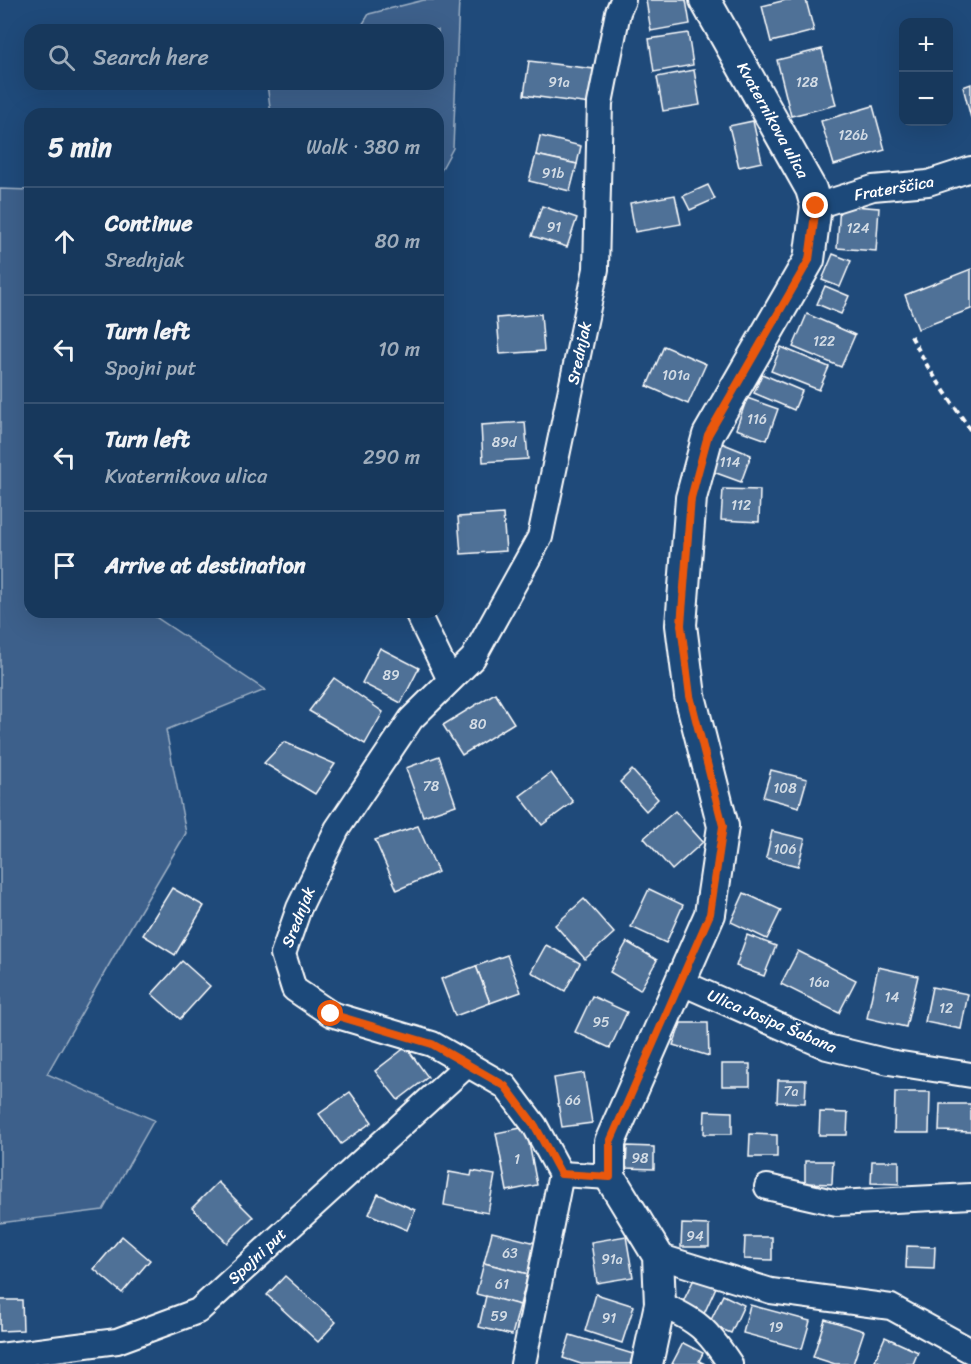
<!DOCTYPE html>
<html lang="en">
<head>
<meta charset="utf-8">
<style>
	:root { --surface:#17385c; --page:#203f62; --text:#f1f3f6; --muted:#9eacbb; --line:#365272 }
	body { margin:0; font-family:Sriracha,sans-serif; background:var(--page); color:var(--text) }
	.controls { position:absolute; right:18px; top:18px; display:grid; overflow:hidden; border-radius:12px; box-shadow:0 6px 24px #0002 }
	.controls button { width:54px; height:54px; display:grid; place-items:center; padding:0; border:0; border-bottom:2px solid var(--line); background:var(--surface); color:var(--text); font:30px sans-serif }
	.stop { position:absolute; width:18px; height:18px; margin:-14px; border:4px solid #ea580c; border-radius:50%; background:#fff }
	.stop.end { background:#ea580c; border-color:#fff; box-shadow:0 2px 6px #0008 }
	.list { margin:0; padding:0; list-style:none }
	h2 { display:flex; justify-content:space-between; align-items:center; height:78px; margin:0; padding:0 24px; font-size:26px }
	h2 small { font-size:20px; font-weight:400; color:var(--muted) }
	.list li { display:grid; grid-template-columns:39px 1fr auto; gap:18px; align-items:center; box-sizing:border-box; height:108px; padding:0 24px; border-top:2px solid var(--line) }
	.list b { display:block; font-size:22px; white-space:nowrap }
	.list p { margin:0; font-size:20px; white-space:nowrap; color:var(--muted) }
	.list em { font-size:20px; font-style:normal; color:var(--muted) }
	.icon { flex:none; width:33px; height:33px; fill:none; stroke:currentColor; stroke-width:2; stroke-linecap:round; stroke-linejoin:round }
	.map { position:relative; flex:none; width:971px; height:1364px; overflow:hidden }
	.search { position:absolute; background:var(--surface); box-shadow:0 6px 24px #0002; left:24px; top:24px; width:420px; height:66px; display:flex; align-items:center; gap:15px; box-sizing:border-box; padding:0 21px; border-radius:18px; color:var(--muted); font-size:22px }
	.panel { position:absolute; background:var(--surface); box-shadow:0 6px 24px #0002; left:24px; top:108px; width:420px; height:510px; border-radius:18px }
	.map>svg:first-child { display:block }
	.green { fill:#3c618b; stroke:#9eb0c5; stroke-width:1.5 }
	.building { fill:#507197; stroke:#fff; stroke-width:1.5 }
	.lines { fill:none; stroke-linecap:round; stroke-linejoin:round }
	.minor-casing { stroke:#fff; stroke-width:28 }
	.tertiary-casing { stroke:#fff; stroke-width:34 }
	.path { stroke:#fff; stroke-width:4; stroke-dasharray:6 4.5; stroke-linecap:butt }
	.minor { stroke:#1f4a7a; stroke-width:24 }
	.tertiary { stroke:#1f4a7a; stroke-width:30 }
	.route { stroke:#ea580c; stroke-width:8 }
	.labels { text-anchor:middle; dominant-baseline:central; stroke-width:4.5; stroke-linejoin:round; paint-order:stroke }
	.number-label { font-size:14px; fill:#d3dce5 }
	.street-label { font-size:16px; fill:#fff; stroke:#1f4a7a }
</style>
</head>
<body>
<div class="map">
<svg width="971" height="1364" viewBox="0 0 971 1364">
	<rect width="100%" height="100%" fill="#1f4a7a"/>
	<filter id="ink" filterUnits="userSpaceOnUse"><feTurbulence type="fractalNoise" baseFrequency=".0167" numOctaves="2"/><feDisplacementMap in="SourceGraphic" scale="12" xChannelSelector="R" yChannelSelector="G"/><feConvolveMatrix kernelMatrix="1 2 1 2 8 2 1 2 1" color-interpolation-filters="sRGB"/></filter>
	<g filter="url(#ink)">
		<g class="green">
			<polygon points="424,0 459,0 453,148 438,176 438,114 271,114 267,84 438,84 438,30 359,30 369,14"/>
			<polygon points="0,189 30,190 30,612 148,612 265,690 166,730 186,833 119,947 47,1074 154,1120 103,1210 0,1223"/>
		</g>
		<g class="building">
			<polygon points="646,0 686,0 690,24 651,31"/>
			<polygon points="786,0 806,0 814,31 771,42 762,6"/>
			<polygon points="688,33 693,65 654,72 649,39"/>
			<polygon points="822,49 836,105 791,116 777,60"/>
			<polygon points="529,61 594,69 590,104 524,95"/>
			<polygon points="694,70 700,105 663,111 657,77"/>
			<polygon points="971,84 971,118 963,87"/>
			<polygon points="873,106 885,150 834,165 821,121"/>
			<polygon points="753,121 762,162 739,167 729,126"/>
			<polygon points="540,136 581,146 577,164 536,155"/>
			<polygon points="536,155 577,164 570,191 529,181"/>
			<polygon points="708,185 715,199 690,210 683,196"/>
			<polygon points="675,195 681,224 635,232 630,203"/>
			<polygon points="840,205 879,208 876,251 837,248"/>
			<polygon points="542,206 577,218 567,247 532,236"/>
			<polygon points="833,254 851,261 840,287 822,280"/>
			<polygon points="971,269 971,309 918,329 905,295"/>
			<polygon points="825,286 849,296 841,314 817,304"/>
			<polygon points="541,314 544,351 500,354 497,318"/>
			<polygon points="807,314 855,335 841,367 793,347"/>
			<polygon points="664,346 706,364 688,404 647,386"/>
			<polygon points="781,347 829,367 819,390 771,371"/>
			<polygon points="762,374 802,391 794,410 754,393"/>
			<polygon points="747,398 778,409 767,440 736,429"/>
			<polygon points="525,422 528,459 483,462 481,425"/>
			<polygon points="719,442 751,455 741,482 708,470"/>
			<polygon points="723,489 760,490 759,522 721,520"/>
			<polygon points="503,514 506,551 461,554 458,517"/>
			<polygon points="380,648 419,668 401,703 362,683"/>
			<polygon points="334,678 383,712 365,744 309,711"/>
			<polygon points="495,693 514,723 462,755 443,725"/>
			<polygon points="284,742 335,764 315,794 264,763"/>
			<polygon points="439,756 456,805 423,816 406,768"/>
			<polygon points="632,770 658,799 646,811 620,782"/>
			<polygon points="771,770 807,779 799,807 763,797"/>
			<polygon points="551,773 573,802 542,825 520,796"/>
			<polygon points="675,811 703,842 672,870 644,838"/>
			<polygon points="418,826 438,872 397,890 375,840"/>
			<polygon points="772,831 805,839 798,866 766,858"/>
			<polygon points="172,888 204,906 175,955 143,935"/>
			<polygon points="649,889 683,905 666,943 631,927"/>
			<polygon points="744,893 781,910 767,939 731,922"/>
			<polygon points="584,899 614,933 585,959 555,925"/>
			<polygon points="747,935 776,946 764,976 736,966"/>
			<polygon points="627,942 657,960 640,990 610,972"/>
			<polygon points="546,945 580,963 565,991 531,972"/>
			<polygon points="798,951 856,980 839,1013 781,984"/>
			<polygon points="507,955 521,992 490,1003 476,966"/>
			<polygon points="182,961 210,986 180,1019 152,994"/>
			<polygon points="476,966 490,1003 455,1016 441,979"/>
			<polygon points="878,967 918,976 906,1027 867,1018"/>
			<polygon points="932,987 968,994 961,1029 925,1022"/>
			<polygon points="592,996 627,1012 610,1048 575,1032"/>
			<polygon points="681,1023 708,1023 709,1056 673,1045"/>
			<polygon points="406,1047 428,1077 398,1100 375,1071"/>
			<rect x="722" y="1064" width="28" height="22"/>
			<polygon points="584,1073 592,1123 562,1127 554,1078"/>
			<polygon points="778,1080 806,1080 805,1103 777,1102"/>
			<polygon points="350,1092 372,1122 341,1144 319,1114"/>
			<polygon points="895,1092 930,1092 929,1133 894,1133"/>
			<polygon points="940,1104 971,1104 971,1132 939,1131"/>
			<polygon points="705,1111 732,1112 732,1134 704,1134"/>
			<polygon points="820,1112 848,1113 847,1135 819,1135"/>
			<polygon points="526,1127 537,1185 507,1191 496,1133"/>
			<polygon points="750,1134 777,1135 777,1157 749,1157"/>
			<polygon points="627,1146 654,1147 654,1169 626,1168"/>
			<polygon points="805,1161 833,1161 832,1184 805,1183"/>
			<polygon points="872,1161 899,1161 899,1184 871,1183"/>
			<polygon points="472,1171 495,1175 488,1213 444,1205 449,1172 471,1176"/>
			<polygon points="218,1182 253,1217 227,1243 192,1208"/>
			<polygon points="378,1194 415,1210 407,1230 369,1214"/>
			<polygon points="682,1224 709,1225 709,1247 681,1247"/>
			<polygon points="492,1232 536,1243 528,1274 484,1263"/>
			<polygon points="122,1236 150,1260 122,1293 94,1269"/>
			<polygon points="626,1236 633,1277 597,1283 591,1242"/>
			<polygon points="745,1237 772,1237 772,1260 744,1259"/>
			<polygon points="907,1246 935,1247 934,1269 906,1268"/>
			<polygon points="484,1263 528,1274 520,1305 476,1294"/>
			<polygon points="285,1276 336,1322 318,1342 267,1295"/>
			<polygon points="695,1277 716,1287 703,1316 681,1306"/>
			<polygon points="596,1294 634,1306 622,1343 585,1331"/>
			<polygon points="723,1295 744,1305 731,1333 709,1324"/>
			<polygon points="486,1296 520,1305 512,1335 479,1327"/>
			<polygon points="0,1300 22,1300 23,1330 0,1331"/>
			<polygon points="750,1305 810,1321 802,1349 743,1333"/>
			<polygon points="825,1319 864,1331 853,1364 835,1364 813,1357"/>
			<polygon points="570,1335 633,1354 630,1364 581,1364 563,1358"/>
			<polygon points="885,1337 918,1352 913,1364 884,1364 875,1360"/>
			<polygon points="683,1343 703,1353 699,1361 705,1364 672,1364"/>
		</g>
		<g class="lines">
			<defs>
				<g id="minor">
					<polyline points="816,206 873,188 928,183 971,169"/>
					<polyline points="417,612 450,680"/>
					<polyline points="680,982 827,1047 889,1062 971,1075"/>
					<polyline points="561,1174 610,1177"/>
					<polyline points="767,1187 837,1203 971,1196"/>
					<polyline points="658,1256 771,1291 891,1307 971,1351"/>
					<path d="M660 1304C698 1321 707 1329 730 1364"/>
					<polyline points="0,1356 117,1341 198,1311 468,1064"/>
					<polyline points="523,1364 561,1174 535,1126 505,1086 432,1044 331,1014 294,989 283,954 299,908 337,829 411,719 473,658 540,537 596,269 600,103 618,12 623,0"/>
				</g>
				<polyline id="tertiary" points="647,1364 660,1304 658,1256 610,1177 610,1142 710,914 723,826 690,696 681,625 691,498 708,435 809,260 816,206 811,189 705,0"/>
			</defs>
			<use href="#minor" class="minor-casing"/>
			<use href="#tertiary" class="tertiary-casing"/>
			<polyline class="path" points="911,336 928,367 971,431"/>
			<use href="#minor" class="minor"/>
			<use href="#tertiary" class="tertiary"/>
		</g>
	</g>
	<g class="lines" filter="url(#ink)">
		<polyline class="route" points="331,1014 432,1044 505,1086 535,1126 561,1174 610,1177 610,1142 710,914 723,826 690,696 681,625 691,498 708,435 809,260 816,206"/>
	</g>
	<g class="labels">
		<g class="number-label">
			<text x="559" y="82">91a</text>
			<text x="807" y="82">128</text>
			<text x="853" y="135">126b</text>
			<text x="553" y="173">91b</text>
			<text x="554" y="227">91</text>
			<text x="858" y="228">124</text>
			<text x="824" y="341">122</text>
			<text x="676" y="375">101a</text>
			<text x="757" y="419">116</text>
			<text x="504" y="442">89d</text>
			<text x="730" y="462">114</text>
			<text x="741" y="505">112</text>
			<text x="391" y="675">89</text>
			<text x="478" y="724">80</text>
			<text x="431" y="786">78</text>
			<text x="785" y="788">108</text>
			<text x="785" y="849">106</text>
			<text x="819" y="982">16a</text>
			<text x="892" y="997">14</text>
			<text x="946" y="1008">12</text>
			<text x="601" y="1022">95</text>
			<text x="791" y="1091">7a</text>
			<text x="573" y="1100">66</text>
			<text x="640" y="1158">98</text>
			<text x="517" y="1159">1</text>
			<text x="695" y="1236">94</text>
			<text x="510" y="1253">63</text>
			<text x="612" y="1259">91a</text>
			<text x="502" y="1284">61</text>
			<text x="499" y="1316">59</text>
			<text x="609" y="1318">91</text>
			<text x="776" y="1327">19</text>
		</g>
		<g class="street-label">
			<text transform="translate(773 120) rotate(61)">Kvaternikova ulica</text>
			<text transform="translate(894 188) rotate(-10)">Fraterščica</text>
			<text transform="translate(579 353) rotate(-78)">Srednjak</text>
			<text transform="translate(298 917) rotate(-68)">Srednjak</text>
			<text transform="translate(772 1021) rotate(23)">Ulica Josipa Šabana</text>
			<text transform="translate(257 1256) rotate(-43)">Spojni put</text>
		</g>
	</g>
</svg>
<div class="controls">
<button>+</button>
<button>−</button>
</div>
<div class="stop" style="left:331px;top:1014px"></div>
<div class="stop end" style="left:816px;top:206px"></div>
<div class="search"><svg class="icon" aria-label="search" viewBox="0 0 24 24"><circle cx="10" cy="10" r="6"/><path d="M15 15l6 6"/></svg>Search here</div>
<section class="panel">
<h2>5 min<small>Walk · 380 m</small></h2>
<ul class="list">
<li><svg class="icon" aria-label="ahead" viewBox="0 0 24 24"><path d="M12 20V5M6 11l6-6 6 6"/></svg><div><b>Continue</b><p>Srednjak</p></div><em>80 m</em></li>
<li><svg class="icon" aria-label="left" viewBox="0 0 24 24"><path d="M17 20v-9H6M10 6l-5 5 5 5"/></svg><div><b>Turn left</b><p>Spojni put</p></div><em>10 m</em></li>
<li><svg class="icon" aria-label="left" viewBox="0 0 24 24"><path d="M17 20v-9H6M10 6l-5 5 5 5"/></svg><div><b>Turn left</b><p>Kvaternikova ulica</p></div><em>290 m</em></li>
<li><svg class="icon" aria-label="arrive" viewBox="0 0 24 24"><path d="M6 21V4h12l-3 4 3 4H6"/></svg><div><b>Arrive at destination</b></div></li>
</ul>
</section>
</div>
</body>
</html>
